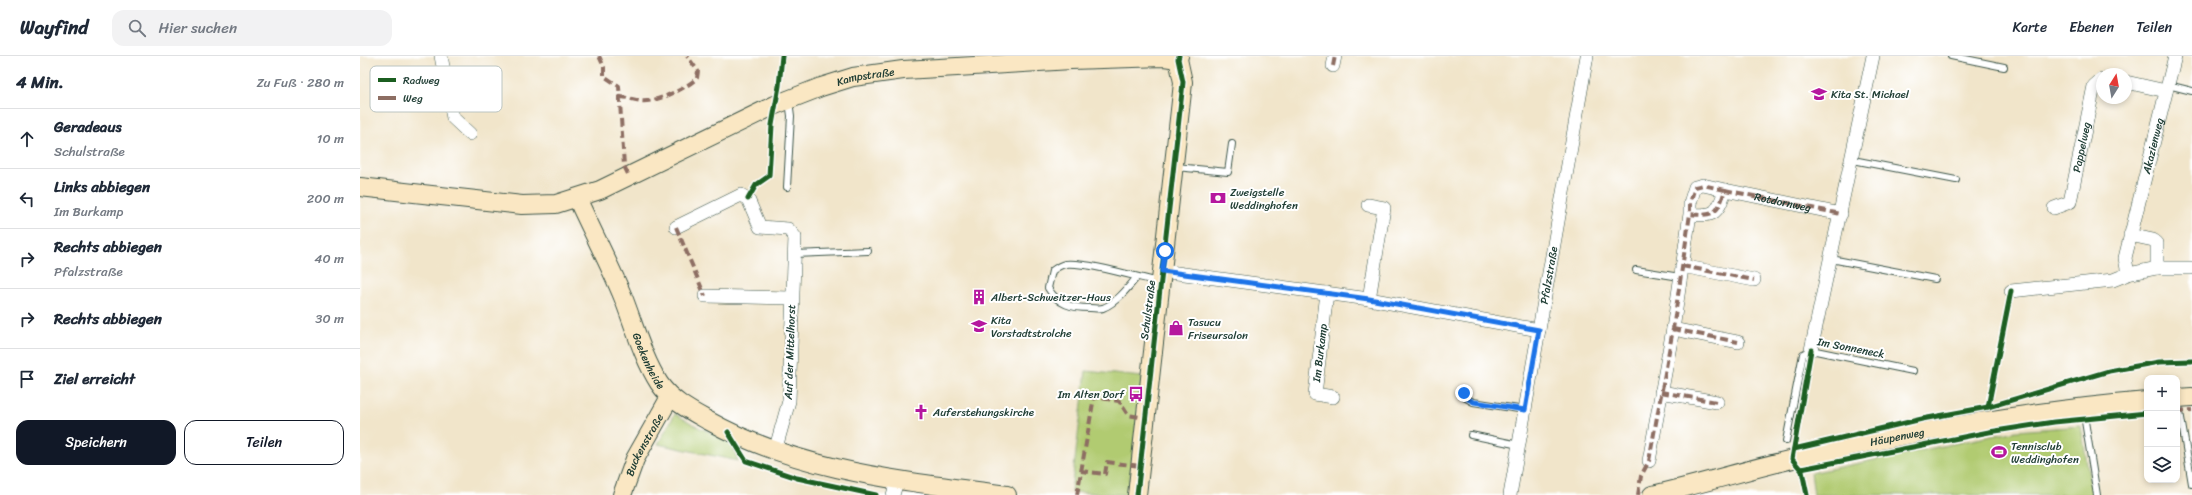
<!DOCTYPE html>
<html lang="de">
<head>
<meta charset="utf-8">
<style>
	:root { --surface:#fff; --page:#f2f2f3; --text:#1f2937; --muted:#747a83; --line:#e0e1e3; --accent:#111827 }
	body { margin:0; font-family:Sriracha,sans-serif; background:var(--page); color:var(--text) }
	.controls { position:absolute; right:12px; bottom:12px; display:grid; overflow:hidden; border-radius:8px; box-shadow:0 2px 6px #0003 }
	.controls button { width:36px; height:36px; display:grid; place-items:center; padding:0; border:0; border-bottom:1px solid var(--line); background:var(--surface); color:var(--text); font:20px sans-serif }
	.compass { position:absolute; left:1736px; top:12px; width:36px; height:36px; border-radius:50%; background:var(--surface); box-shadow:0 2px 6px #0003; rotate:11deg }
	.stop { position:absolute; width:12px; height:12px; margin:-9px; border:3px solid #1a73e8; border-radius:50%; background:#fff }
	.stop.end { background:#1a73e8; border-color:#fff; box-shadow:0 1px 4px #0008 }
	.list { margin:0; padding:0; list-style:none }
	h2 { display:flex; justify-content:space-between; align-items:center; height:52px; margin:0; padding:0 16px; font-size:17px }
	h2 small { font-size:13px; font-weight:400; color:var(--muted) }
	.list li { display:grid; grid-template-columns:26px 1fr auto; gap:12px; align-items:center; box-sizing:border-box; height:60px; padding:0 16px; border-top:1px solid var(--line) }
	.list b { display:block; font-size:15px; white-space:nowrap }
	.list p { margin:0; font-size:13px; white-space:nowrap; color:var(--muted) }
	.list em { font-size:13px; font-style:normal; color:var(--muted) }
	.actions { display:flex; gap:8px; padding:12px 16px }
	.actions a { flex:1; padding:9px 0; border:1px solid var(--accent); border-radius:12px; text-align:center; font-size:14px; color:var(--accent) }
	.actions .main { background:var(--accent); color:#fff }
	.icon { flex:none; width:22px; height:22px; fill:none; stroke:currentColor; stroke-width:2; stroke-linecap:round; stroke-linejoin:round }
	.map { position:relative; flex:none; width:1832px; height:439px; overflow:hidden }
	header { display:flex; align-items:center; gap:24px; box-sizing:border-box; height:56px; padding:0 20px; background:var(--surface); border-bottom:1px solid var(--line) }
	header strong { font-size:19px }
	nav { display:flex; gap:22px; margin-inline-start:auto; font-size:14px }
	.search { width:280px; height:36px; background:var(--page); display:flex; align-items:center; gap:10px; box-sizing:border-box; padding:0 14px; border-radius:12px; color:var(--muted); font-size:15px }
	main { display:flex }
	aside { flex:1; background:var(--surface) }
	.map>svg:first-child { display:block }
	.green { fill:#b1cb71; stroke:#688452 }
	.lines { fill:none; stroke-linecap:round; stroke-linejoin:round }
	.lane-casing { stroke:#3e564a; stroke-width:8 }
	.street-casing { stroke:#3e564a; stroke-width:14 }
	.secondary-casing { stroke:#3e564a; stroke-width:20 }
	.lane { stroke:#fff; stroke-width:6 }
	.street { stroke:#fff; stroke-width:13 }
	.secondary { stroke:#fae7c3; stroke-width:18 }
	.quiet { stroke:#8d6e63; stroke-width:4; stroke-dasharray:8 4; stroke-linecap:butt }
	.cycleway-casing { stroke:#fff; stroke-width:8 }
	.cycleway { stroke:#1b5e20; stroke-width:5 }
	.route { stroke:#1a73e8; stroke-width:5 }
	.labels { text-anchor:middle; dominant-baseline:central; stroke-width:4; stroke-linejoin:round; paint-order:stroke }
	.street-label { font-size:11px; fill:#1f3d34; stroke:#fff }
	.poi-label { font-size:11px; fill:#1f3d34; stroke:#fff; text-anchor:start }
	.key { fill:#fff; stroke:#bcc5c2; stroke-width:1 }
	.key-label { font-size:11px; fill:#1f3d34 }
</style>
</head>
<body>
<header>
<strong>Wayfind</strong>
<div class="search"><svg class="icon" aria-label="search" viewBox="0 0 24 24"><circle cx="10" cy="10" r="6"/><path d="M15 15l6 6"/></svg>Hier suchen</div>
<nav><a>Karte</a><a>Ebenen</a><a>Teilen</a></nav>
</header>
<main>
<aside>
<h2>4 Min.<small>Zu Fuß · 280 m</small></h2>
<ul class="list">
<li><svg class="icon" aria-label="ahead" viewBox="0 0 24 24"><path d="M12 20V5M6 11l6-6 6 6"/></svg><div><b>Geradeaus</b><p>Schulstraße</p></div><em>10 m</em></li>
<li><svg class="icon" aria-label="left" viewBox="0 0 24 24"><path d="M17 20v-9H6M10 6l-5 5 5 5"/></svg><div><b>Links abbiegen</b><p>Im Burkamp</p></div><em>200 m</em></li>
<li><svg class="icon" aria-label="right" viewBox="0 0 24 24"><path d="M7 20v-9h11M14 6l5 5-5 5"/></svg><div><b>Rechts abbiegen</b><p>Pfalzstraße</p></div><em>40 m</em></li>
<li><svg class="icon" aria-label="right" viewBox="0 0 24 24"><path d="M7 20v-9h11M14 6l5 5-5 5"/></svg><div><b>Rechts abbiegen</b></div><em>30 m</em></li>
<li><svg class="icon" aria-label="arrive" viewBox="0 0 24 24"><path d="M6 21V4h12l-3 4 3 4H6"/></svg><div><b>Ziel erreicht</b></div></li>
</ul>
<div class="actions"><a class="main">Speichern</a><a>Teilen</a></div>
</aside>
<div class="map">
<svg width="1832" height="439" viewBox="0 0 1832 439">
	<rect width="100%" height="100%" fill="#fff"/>
	<filter id="ink" filterUnits="userSpaceOnUse"><feTurbulence type="fractalNoise" baseFrequency=".025" numOctaves="2"/><feDisplacementMap in="SourceGraphic" scale="8" xChannelSelector="R" yChannelSelector="G"/><feConvolveMatrix kernelMatrix="1 2 1 2 8 2 1 2 1" color-interpolation-filters="sRGB"/></filter>
	<filter id="wash" filterUnits="userSpaceOnUse"><feTurbulence type="fractalNoise" baseFrequency=".012" numOctaves="4" result="noise"/><feDisplacementMap in="SourceGraphic" scale="16" xChannelSelector="R" yChannelSelector="G"/><feGaussianBlur stdDeviation="0.9" result="paint"/><feColorMatrix in="noise" values="0 0 0 0 0 0 0 0 0 0 0 0 0 0 0 0 0 1.4 0 .05"/><feComposite in="paint" operator="in"/></filter>
	<g filter="url(#wash)">
		<rect width="100%" height="100%" fill="#f1e5ca"/>
		<g class="green">
			<polygon points="726,315 782,321 768,439 711,436"/>
			<polygon points="315,358 340,372 369,384 378,405 298,388"/>
			<polygon points="1721,370 1732,439 1454,439 1451,417 1656,375"/>
		</g>
	</g>
	<g filter="url(#ink)">
		<g class="lines">
			<defs>
				<g id="lane">
					<polyline points="1591,0 1644,11"/>
					<polyline points="1808,29 1832,35"/>
					<polyline points="1493,104 1596,124"/>
					<polyline points="816,111 868,116 872,88"/>
					<polyline points="427,131 431,60 429,45"/>
					<polyline points="435,198 508,195"/>
					<polyline points="1471,203 1575,223"/>
					<polyline points="1276,214 1320,221"/>
					<path d="M777 221C768 232 756 247 743 252 739 253 734 252 730 252 712 252 698 249 688 232L692 215C696 212 700 209 705 208 728 206 776 221 799 226"/>
					<polyline points="1104,337 1106,342 1113,346 1165,354"/>
					<polyline points="1818,344 1832,428"/>
					<polyline points="1723,353 1737,439"/>
					<polyline points="1111,379 1159,389"/>
					<polyline points="1426,385 1443,298 1451,294 1553,315"/>
				</g>
				<g id="street">
					<polyline points="81,0 93,62 110,78"/>
					<polyline points="973,10 975,0"/>
					<polyline points="1766,26 1806,35"/>
					<path id="s1" d="M1365 134 1481 158"/>
					<polyline points="1008,149 1024,152 1009,243"/>
					<path id="s2" d="M1694 152 1710 146 1734 30 1742 23"/>
					<polyline points="316,171 381,139 388,143 400,171 428,173 435,181 429,345 415,395"/>
					<path id="s3" d="M1770 179 1793 184 1797 187V212L1768 218 1765 202 1815 0"/>
					<polyline points="1322,210 1394,224"/>
					<polyline points="1797,212 1832,212"/>
					<polyline points="802,215 1009,243 1179,274"/>
					<polyline points="1651,235 1753,224 1768,218"/>
					<polyline points="967,237 955,338 973,341"/>
					<polyline points="345,240 432,242"/>
					<polyline points="1313,273 1378,286"/>
					<polyline points="1451,294 1513,0"/>
					<polyline points="1301,336 1357,346"/>
					<path d="M1289 405 1313 273 1330 158C1355 161 1358 157 1365 134L1343 129 1335 131 1330 147V158"/>
					<polyline points="533,439 537,425"/>
					<path id="s4" d="M1150 439 1227 0"/>
				</g>
				<g id="secondary">
					<path id="s5" d="M0 131 162 149 196 148 240 134 415 49 461 31 493 21 543 14 597 11 711 4 804 1 818 3"/>
					<path id="s6" d="M217 142C232 175 249 207 263 241 274 269 283 302 299 327 311 345 331 355 349 365 441 416 544 425 647 439"/>
					<polyline points="1817,342 1832,341"/>
					<path id="s7" d="M262 439 275 403 310 341"/>
					<polyline points="777,439 822,36 823,26 818,3 819,0"/>
					<path id="s8" d="M1292 439C1339 429 1385 414 1433 403 1549 376 1668 355 1787 345"/>
				</g>
			</defs>
			<use href="#lane" class="lane-casing"/>
			<use href="#street" class="street-casing"/>
			<use href="#secondary" class="secondary-casing"/>
			<use href="#lane" class="lane"/>
			<use href="#street" class="street"/>
			<use href="#secondary" class="secondary"/>
			<g class="quiet">
				<polyline points="239,0 244,11 244,20 259,30 264,110 269,120"/>
				<polyline points="973,10 975,0"/>
				<path d="M259 41C267 41 274 44 281 45 296 47 327 32 337 22L338 15 327 0"/>
				<polyline points="1365,134 1481,158"/>
				<polyline points="316,171 345,240"/>
				<polyline points="1322,210 1394,224"/>
				<polyline points="1313,273 1378,286"/>
				<polyline points="1301,336 1357,346"/>
				<polyline points="1817,355 1832,354"/>
				<polyline points="721,415 745,418 747,406 780,410"/>
				<polyline points="717,439 734,341 759,345 768,359 785,362"/>
				<path d="M1278 439 1281 420 1289 405 1313 273 1330 158C1355 161 1358 157 1365 134L1343 129 1335 131 1330 147V158"/>
			</g>
			<defs>
				<g id="cycleway">
					<polyline points="388,143 396,129 409,120 412,69 419,30 422,0"/>
					<polyline points="1628,351 1651,235"/>
					<polyline points="368,376 386,405 437,422 516,439"/>
					<polyline points="1434,393 1562,363 1628,351 1749,315 1799,306 1832,305"/>
					<polyline points="1441,413 1629,376 1694,366 1787,357"/>
					<polyline points="777,439 822,36 823,26 818,3 819,0"/>
					<polyline points="1447,439 1442,415 1432,403 1451,294"/>
				</g>
			</defs>
			<use href="#cycleway" class="cycleway-casing"/>
			<use href="#cycleway" class="cycleway"/>
		</g>
	</g>
	<g class="lines" filter="url(#ink)">
		<polyline class="route" points="805,195 802,215 1009,243 1179,274 1165,354 1114,346 1106,342 1104,337"/>
	</g>
	<defs>
		<symbol id="school-bare" viewBox="-9 -9 18 18"><path d="M0-5L7-2L0 1L-7-2ZM-4 1L0 2.5L4 1V4Q0 6-4 4Z" fill="#b5179e" stroke="#fff" stroke-width="2.5" paint-order="stroke"/></symbol>
		<symbol id="bank-bare" viewBox="-9 -9 18 18"><path d="M-6-4H6V4H-6ZM0-2.3a2.3 2.3 0 1 0 0 4.6a2.3 2.3 0 1 0 0-4.6Z" fill="#b5179e" stroke="#fff" stroke-width="2.5" paint-order="stroke"/></symbol>
		<symbol id="building-bare" viewBox="-9 -9 18 18"><path d="M-4-6H4V6H1V3H-1V6H-4ZM-2.5-4.3h1.7v1.8h-1.7ZM.8-4.3h1.7v1.8H.8ZM-2.5-1h1.7V.8h-1.7ZM.8-1h1.7V.8H.8Z" fill="#b5179e" stroke="#fff" stroke-width="2.5" paint-order="stroke"/></symbol>
		<symbol id="shop-bare" viewBox="-9 -9 18 18"><path d="M-5-2.5h2.3a2.7 3.5 0 0 1 5.4 0H5L5.5 6h-11ZM-1.5-2.5h3a1.5 2.3 0 0 0-3 0Z" fill="#b5179e" stroke="#fff" stroke-width="2.5" paint-order="stroke"/></symbol>
		<symbol id="bus-bare" viewBox="-9 -9 18 18"><path d="M-5-6H5V4H4V6H2V4H-2V6H-4V4H-5ZM-3.5-4V0h7V-4ZM-3.5 1.2v1.5H-2V1.2ZM2 1.2v1.5H3.5V1.2Z" fill="#b5179e" stroke="#fff" stroke-width="2.5" paint-order="stroke"/></symbol>
		<symbol id="church-bare" viewBox="-9 -9 18 18"><path d="M-1.2-6h2.4v3.5h3.3v2.4h-3.3V6h-2.4V-.1h-3.3v-2.4h3.3Z" fill="#b5179e" stroke="#fff" stroke-width="2.5" paint-order="stroke"/></symbol>
		<symbol id="stadium-bare" viewBox="-9 -9 18 18"><path d="M0-5a6.5 5 0 1 0 0 10a6.5 5 0 1 0 0-10ZM-3.5-1.8h7v3.6h-7Z" fill="#b5179e" stroke="#fff" stroke-width="2.5" paint-order="stroke"/></symbol>
	</defs>
	<g fill-rule="evenodd">
		<use href="#school-bare" x="1448" y="27" width="22" height="22"/>
		<use href="#bank-bare" x="847" y="131" width="22" height="22"/>
		<use href="#building-bare" x="608" y="230" width="22" height="22"/>
		<use href="#school-bare" x="608" y="259" width="22" height="22"/>
		<use href="#shop-bare" x="805" y="261" width="22" height="22"/>
		<use href="#bus-bare" x="765" y="327" width="22" height="22"/>
		<use href="#church-bare" x="550" y="345" width="22" height="22"/>
		<use href="#stadium-bare" x="1628" y="385" width="22" height="22"/>
	</g>
	<g class="labels">
		<g class="street-label">
			<text stroke="none"><textPath href="#s5" startOffset="533">Kampstraße</textPath></text>
			<text stroke="none"><textPath href="#s3" startOffset="215">Akazienweg</textPath></text>
			<text stroke="none"><textPath href="#s2" startOffset="73">Pappelweg</textPath></text>
			<text stroke="none"><textPath href="#s1" startOffset="59">Rotdornweg</textPath></text>
			<text stroke="none"><textPath href="#s4" startOffset="223">Pfalzstraße</textPath></text>
			<text transform="translate(788 254) rotate(-83)">Schulstraße</text>
			<text transform="translate(1491 292) rotate(11)">Im Sonneneck</text>
			<text transform="translate(430 296) rotate(-88)">Auf der Mittelhorst</text>
			<text transform="translate(960 297) rotate(-83)">Im Burkamp</text>
			<text stroke="none"><textPath href="#s6" startOffset="178">Goekenheide</textPath></text>
			<text stroke="none"><textPath href="#s8" startOffset="252">Häupenweg</textPath></text>
			<text stroke="none"><textPath href="#s7" startOffset="55">Buckenstraße</textPath></text>
		</g>
		<g class="poi-label">
			<text x="1471" y="38">Kita St. Michael</text>
			<text x="870" y="136">Zweigstelle<tspan x="870" dy="13">Weddinghofen</tspan></text>
			<text x="631" y="241">Albert-Schweitzer-Haus</text>
			<text x="631" y="264">Kita<tspan x="631" dy="13">Vorstadtstrolche</tspan></text>
			<text x="828" y="266">Tasucu<tspan x="828" dy="13">Friseursalon</tspan></text>
			<text x="764" y="338" text-anchor="end">Im Alten Dorf</text>
			<text x="573" y="356">Auferstehungskirche</text>
			<text x="1651" y="390">Tennisclub<tspan x="1651" dy="13">Weddinghofen</tspan></text>
		</g>
	</g>
	<rect x="10" y="10" width="132" height="46" rx="6" class="key"/>
	<rect x="18" y="22" width="18" height="4" fill="#1b5e20"/>
	<rect x="18" y="40" width="18" height="4" fill="#8d6e63"/>
	<g class="key-label">
		<text x="43" y="28">Radweg</text>
		<text x="43" y="46">Weg</text>
	</g>
</svg>
<div class="controls">
<button>+</button>
<button>−</button>
<button><svg class="icon" aria-label="layers" viewBox="0 0 24 24"><path d="M12 4l9 5-9 5-9-5zM3 14l9 5 9-5"/></svg></button>
</div>
<svg class="compass" viewBox="-18 -18 36 36"><path d="M0-13l5 13h-10z" fill="#e53935"/><path d="M0 13l5-13h-10z" fill="#747a83"/></svg>
<div class="stop" style="left:805px;top:195px"></div>
<div class="stop end" style="left:1104px;top:337px"></div>
</div>
</main>
</body>
</html>
